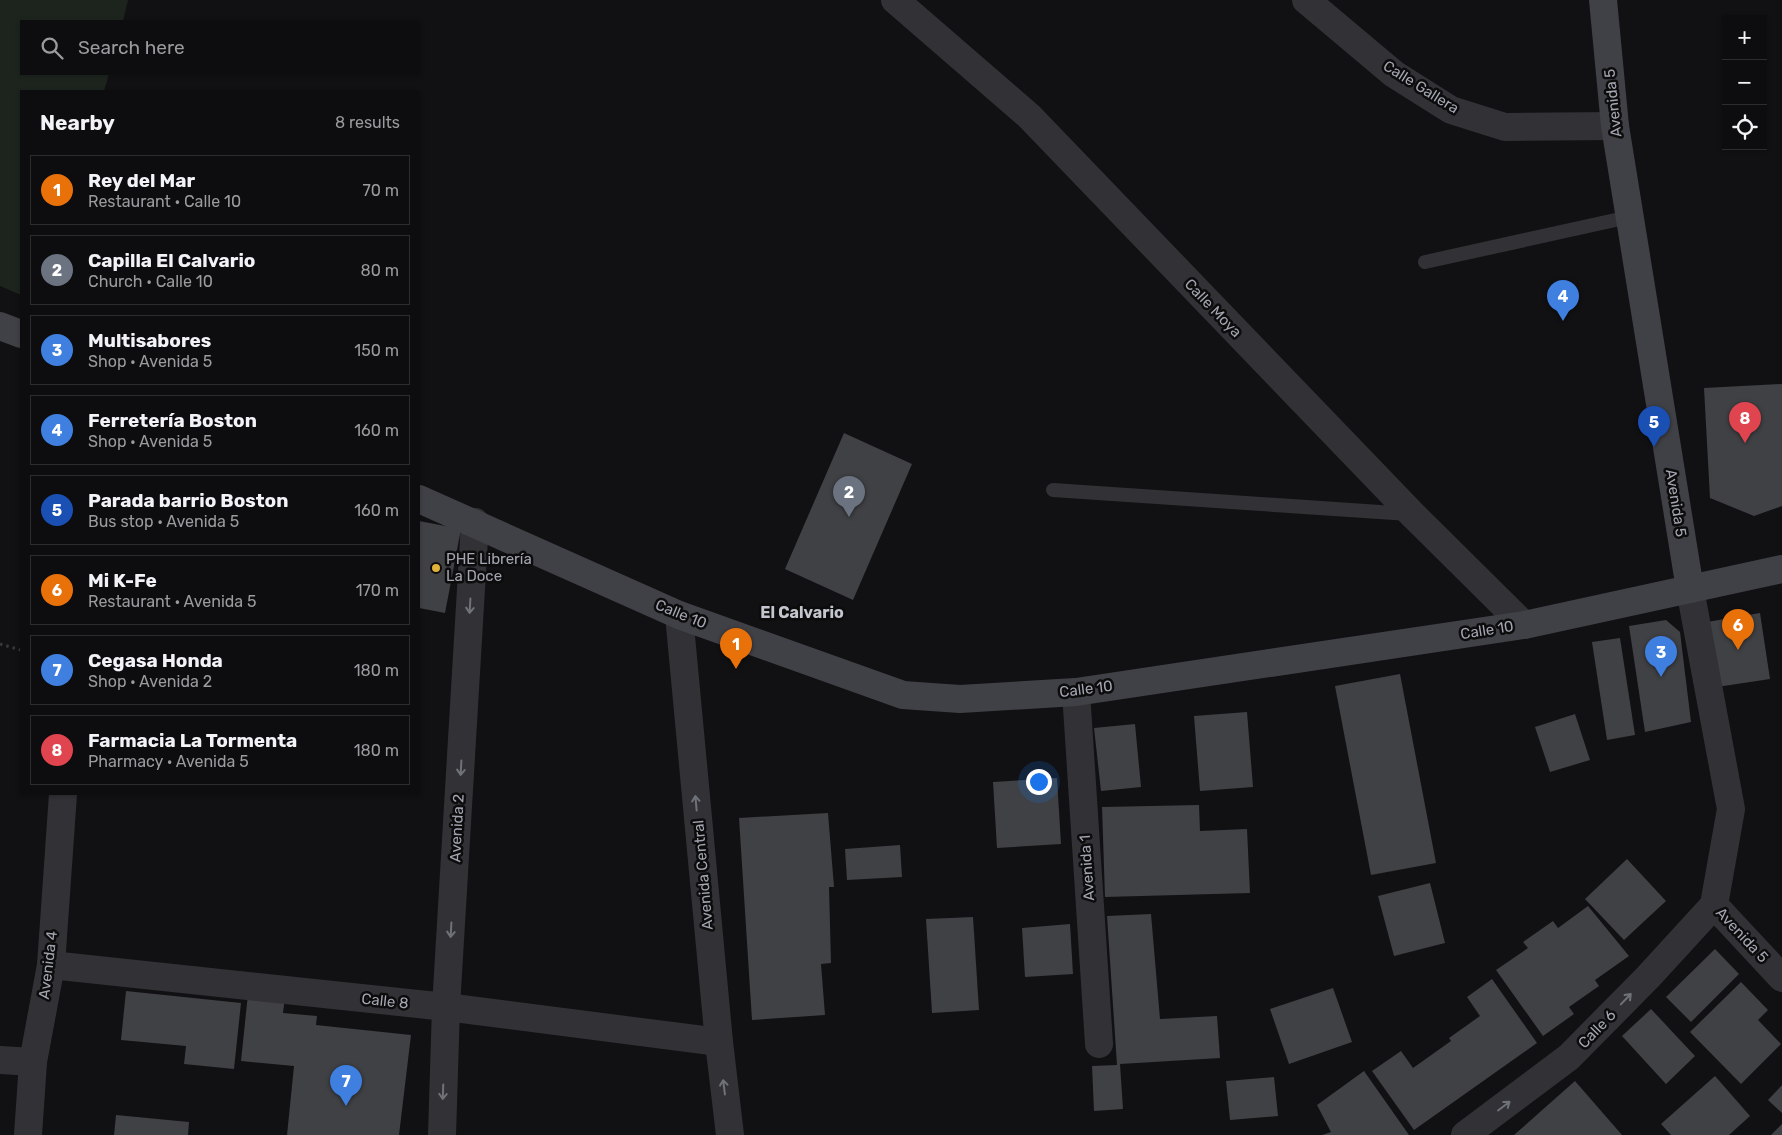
<!DOCTYPE html>
<html lang="en">
<head>
<meta charset="utf-8">
<style>
	:root { --surface:#0d0c0e; --page:#161517; --text:#f1f3f6; --muted:#9a9b9e; --line:#2d2c2e; --accent:#0b8043 }
	body { margin:0; font-family:Rubik,sans-serif; background:var(--page); color:var(--text) }
	.controls { position:absolute; right:15px; top:15px; display:grid; overflow:hidden; border-radius:0px; box-shadow:0 1px 4px #0004 }
	.controls button { width:45px; height:45px; display:grid; place-items:center; padding:0; border:0; border-bottom:1px solid var(--line); background:var(--surface); color:var(--text); font:25px sans-serif }
	.you { position:absolute; left:1038px; top:781px; width:18px; height:18px; margin:-12px; border:4px solid #fff; border-radius:50%; background:#1a73e8; box-shadow:0 0 0 8px #1a73e833 }
	.badge { display:grid; place-items:center; width:32px; height:32px; border-radius:50%; background:var(--accent); color:#fff; font-size:16px; font-weight:700 }
	.pin { position:absolute; translate:-50% -41px; filter:drop-shadow(0 1px 2px #0008) }
	.pin::after { content:''; position:absolute; top:26px; width:18px; height:15px; background:inherit; clip-path:polygon(0 0,100% 0,50% 100%) }
	.list { margin:0; padding:0; list-style:none }
	h2 { display:flex; justify-content:space-between; align-items:center; height:65px; margin:0; padding:0 20px; font-size:21px }
	h2 small { font-size:16px; font-weight:400; color:var(--muted) }
	.list li { display:grid; grid-template-columns:32px 1fr auto; gap:15px; align-items:center; box-sizing:border-box; height:70px; margin:0 10px 10px; padding:0 10px; border:1px solid var(--line); border-radius:0px }
	.list b { display:block; font-size:19px; white-space:nowrap }
	.list p { margin:0; font-size:16px; white-space:nowrap; color:var(--muted) }
	.list em { font-size:16px; font-style:normal; color:var(--muted) }
	.icon { flex:none; width:28px; height:28px; fill:none; stroke:currentColor; stroke-width:2; stroke-linecap:round; stroke-linejoin:round }
	.map { position:relative; flex:none; width:1782px; height:1135px; overflow:hidden }
	.search { position:absolute; background:var(--surface); box-shadow:0 1px 4px #0004; left:20px; top:20px; width:400px; height:55px; display:flex; align-items:center; gap:12px; box-sizing:border-box; padding:0 18px; border-radius:0px; color:var(--muted); font-size:19px }
	.panel { position:absolute; background:var(--surface); box-shadow:0 1px 4px #0004; left:20px; top:90px; width:400px; height:705px; border-radius:0px }
	.map>svg:first-child { display:block }
	.green { fill:#1d241e }
	.building { fill:#404145 }
	.lines { fill:none; stroke-linecap:round; stroke-linejoin:round }
	.path { stroke:#38393d; stroke-width:3; stroke-dasharray:2.5 4; stroke-linecap:butt }
	.lane { stroke:#323236; stroke-width:14 }
	.street { stroke:#323236; stroke-width:28 }
	.secondary { stroke:#404146; stroke-width:28 }
	.oneway { stroke:#70727a }
	.poi-dot { fill:#e2b238; stroke:#0c0c0d; stroke-width:2 }
	.labels { text-anchor:middle; dominant-baseline:central; stroke-width:5; stroke-linejoin:round; paint-order:stroke }
	.street-label { font-size:15px; fill:#a3a6b1; stroke:#0c0c0d }
	.poi-label { font-size:15px; fill:#a3a6b1; stroke:#0c0c0d; text-anchor:start }
	.neighbourhood-label { font-size:16px; font-weight:bold; fill:#c3c6ce; stroke:#0c0c0d }
</style>
</head>
<body>
<div class="map">
<svg width="1782" height="1135" viewBox="0 0 1782 1135">
	<rect width="100%" height="100%" fill="#111012"/>
	<polygon class="green" points="0,0 128,0 123,21 21,21 21,74 109,74 104,91 21,91 21,295 0,286"/>
	<g class="building">
		<polygon points="1782,384 1782,506 1754,516 1710,498 1704,388"/>
		<polygon points="844,433 912,464 853,600 785,569"/>
		<polygon points="419,521 461,529 445,613 419,608"/>
		<polygon points="1760,613 1770,679 1717,687 1707,622"/>
		<polygon points="1666,620 1680,632 1691,722 1645,732 1629,626"/>
		<polygon points="1620,638 1635,735 1607,740 1592,642"/>
		<polygon points="1400,674 1436,863 1371,875 1335,686"/>
		<polygon points="1247,712 1253,787 1200,791 1194,716"/>
		<polygon points="1575,714 1590,760 1550,772 1535,727"/>
		<polygon points="1135,724 1141,787 1101,791 1094,728"/>
		<polygon points="1057,778 1061,844 997,848 993,782"/>
		<polygon points="1199,805 1200,831 1247,829 1250,893 1105,897 1102,807"/>
		<polygon points="828,813 834,887 829,887 831,963 821,964 825,1015 752,1020 739,818"/>
		<polygon points="900,845 902,877 847,880 845,849"/>
		<polygon points="1627,859 1666,901 1624,940 1585,899"/>
		<polygon points="1430,883 1445,943 1394,956 1378,896"/>
		<polygon points="1588,906 1629,956 1595,980 1599,986 1569,1007 1574,1014 1543,1036 1496,970 1528,948 1523,942 1553,921 1558,928"/>
		<polygon points="1151,914 1160,1019 1217,1016 1220,1058 1120,1064 1123,1109 1094,1111 1092,1066 1117,1065 1107,916"/>
		<polygon points="973,917 979,1010 932,1013 926,919"/>
		<polygon points="1070,924 1073,974 1025,977 1022,928"/>
		<polygon points="1715,949 1739,974 1691,1022 1666,997"/>
		<polygon points="1492,979 1537,1043 1414,1130 1372,1071 1401,1051 1413,1068 1451,1041 1449,1038 1480,1016 1467,997"/>
		<polygon points="1741,982 1768,1010 1758,1020 1781,1044 1741,1084 1690,1032"/>
		<polygon points="1333,988 1352,1042 1289,1064 1270,1009"/>
		<polygon points="126,991 241,1003 234,1069 184,1064 186,1046 121,1040"/>
		<polygon points="248,994 285,997 283,1013 317,1016 316,1025 411,1035 399,1135 287,1135 294,1066 241,1061"/>
		<polygon points="1651,1009 1695,1056 1666,1084 1622,1036"/>
		<polygon points="1364,1071 1409,1135 1322,1135 1331,1132 1317,1105"/>
		<polygon points="1715,1076 1750,1116 1729,1135 1671,1135 1661,1124"/>
		<polygon points="1274,1077 1278,1116 1230,1120 1226,1081"/>
		<polygon points="1575,1081 1622,1135 1514,1135 1540,1112"/>
		<polygon points="1782,1085 1782,1113 1768,1100"/>
		<polygon points="116,1115 189,1122 188,1135 114,1135"/>
		<polygon points="1782,1124 1782,1135 1771,1135"/>
	</g>
	<g class="lines">
		<polyline class="path" points="0,644 21,650"/>
		<g class="lane">
			<polyline points="1425,262 1629,217"/>
			<polyline points="1053,490 1409,514"/>
		</g>
		<g class="street">
			<polyline points="895,0 1029,116 1412,514 1524,625"/>
			<polyline points="1306,0 1394,74 1451,110 1505,127 1615,126"/>
			<polyline points="1690,589 1731,809 1714,905"/>
			<polyline points="679,615 719,1042 730,1135"/>
			<polyline points="1076,692 1099,1044"/>
			<polyline points="1714,905 1782,978"/>
			<polyline points="51,965 446,1007 719,1042"/>
			<polyline points="0,1060 33,1062"/>
			<polyline points="28,1135 33,1062 51,965 63,794"/>
			<polyline points="442,1135 446,1007 475,522"/>
			<polyline points="1465,1135 1569,1057 1648,977 1714,905"/>
		</g>
		<g class="secondary">
			<polyline points="1603,0 1615,126 1690,589"/>
			<polyline points="0,326 21,334"/>
			<polyline points="419,499 679,615 903,695 960,699 1076,692 1524,625 1782,569"/>
		</g>
	</g>
	<defs><path id="oneway-shaft" d="M-6 0H5M1.5-3L5.5 0L1.5 3" fill="none" stroke-width="1.6" stroke-linecap="round" stroke-linejoin="round" transform="scale(1.25)"/></defs>
	<g class="oneway">
		<use href="#oneway-shaft" transform="translate(470 606) rotate(93)"/>
		<use href="#oneway-shaft" transform="translate(461 768) rotate(93)"/>
		<use href="#oneway-shaft" transform="translate(696 803) rotate(-95)"/>
		<use href="#oneway-shaft" transform="translate(451 930) rotate(93)"/>
		<use href="#oneway-shaft" transform="translate(1626 999) rotate(-46)"/>
		<use href="#oneway-shaft" transform="translate(724 1087) rotate(-97)"/>
		<use href="#oneway-shaft" transform="translate(443 1092) rotate(92)"/>
		<use href="#oneway-shaft" transform="translate(1504 1106) rotate(-37)"/>
	</g>
	<circle class="poi-dot" cx="436" cy="568" r="5"/>
	<g class="labels">
		<g class="street-label">
			<text transform="translate(1421 87) rotate(32)">Calle Gallera</text>
			<text transform="translate(1613 103) rotate(-96)">Avenida 5</text>
			<text transform="translate(1213 308) rotate(46)">Calle Moya</text>
			<text transform="translate(1676 503) rotate(81)">Avenida 5</text>
			<text transform="translate(681 614) rotate(22)">Calle 10</text>
			<text transform="translate(1487 630) rotate(-9)">Calle 10</text>
			<text transform="translate(1086 689) rotate(-7)">Calle 10</text>
			<text transform="translate(457 828) rotate(-87)">Avenida 2</text>
			<text transform="translate(1087 868) rotate(-94)">Avenida 1</text>
			<text transform="translate(703 875) rotate(-95)">Avenida Central</text>
			<text transform="translate(1742 935) rotate(47)">Avenida 5</text>
			<text transform="translate(48 965) rotate(-83)">Avenida 4</text>
			<text transform="translate(385 1001) rotate(6)">Calle 8</text>
			<text transform="translate(1597 1029) rotate(-46)">Calle 6</text>
		</g>
		<g class="poi-label">
			<text x="446" y="559">PHE Librería<tspan x="446" dy="17">La Doce</tspan></text>
		</g>
		<g class="neighbourhood-label">
			<text x="802" y="612">El Calvario</text>
		</g>
	</g>
</svg>
<div class="controls">
<button>+</button>
<button>−</button>
<button><svg class="icon" aria-label="locate" viewBox="0 0 24 24"><circle cx="12" cy="12" r="6"/><path d="M12 2v4M12 18v4M2 12h4M18 12h4"/></svg></button>
</div>
<div class="you"></div>
<div class="pin badge" style="left:736px;top:669px;background:#e8710a">1</div>
<div class="pin badge" style="left:849px;top:517px;background:#6b7280">2</div>
<div class="pin badge" style="left:1661px;top:677px;background:#3f7fe0">3</div>
<div class="pin badge" style="left:1563px;top:321px;background:#3f7fe0">4</div>
<div class="pin badge" style="left:1654px;top:447px;background:#1a4fb4">5</div>
<div class="pin badge" style="left:1738px;top:650px;background:#e8710a">6</div>
<div class="pin badge" style="left:346px;top:1106px;background:#3f7fe0">7</div>
<div class="pin badge" style="left:1745px;top:443px;background:#e0444e">8</div>
<div class="search"><svg class="icon" aria-label="search" viewBox="0 0 24 24"><circle cx="10" cy="10" r="6"/><path d="M15 15l6 6"/></svg>Search here</div>
<section class="panel">
<h2>Nearby<small>8 results</small></h2>
<ul class="list">
<li><span class="badge" style="background:#e8710a">1</span><div><b>Rey del Mar</b><p>Restaurant · Calle 10</p></div><em>70 m</em></li>
<li><span class="badge" style="background:#6b7280">2</span><div><b>Capilla El Calvario</b><p>Church · Calle 10</p></div><em>80 m</em></li>
<li><span class="badge" style="background:#3f7fe0">3</span><div><b>Multisabores</b><p>Shop · Avenida 5</p></div><em>150 m</em></li>
<li><span class="badge" style="background:#3f7fe0">4</span><div><b>Ferretería Boston</b><p>Shop · Avenida 5</p></div><em>160 m</em></li>
<li><span class="badge" style="background:#1a4fb4">5</span><div><b>Parada barrio Boston</b><p>Bus stop · Avenida 5</p></div><em>160 m</em></li>
<li><span class="badge" style="background:#e8710a">6</span><div><b>Mi K-Fe</b><p>Restaurant · Avenida 5</p></div><em>170 m</em></li>
<li><span class="badge" style="background:#3f7fe0">7</span><div><b>Cegasa Honda</b><p>Shop · Avenida 2</p></div><em>180 m</em></li>
<li><span class="badge" style="background:#e0444e">8</span><div><b>Farmacia La Tormenta</b><p>Pharmacy · Avenida 5</p></div><em>180 m</em></li>
</ul>
</section>
</div>
</body>
</html>
